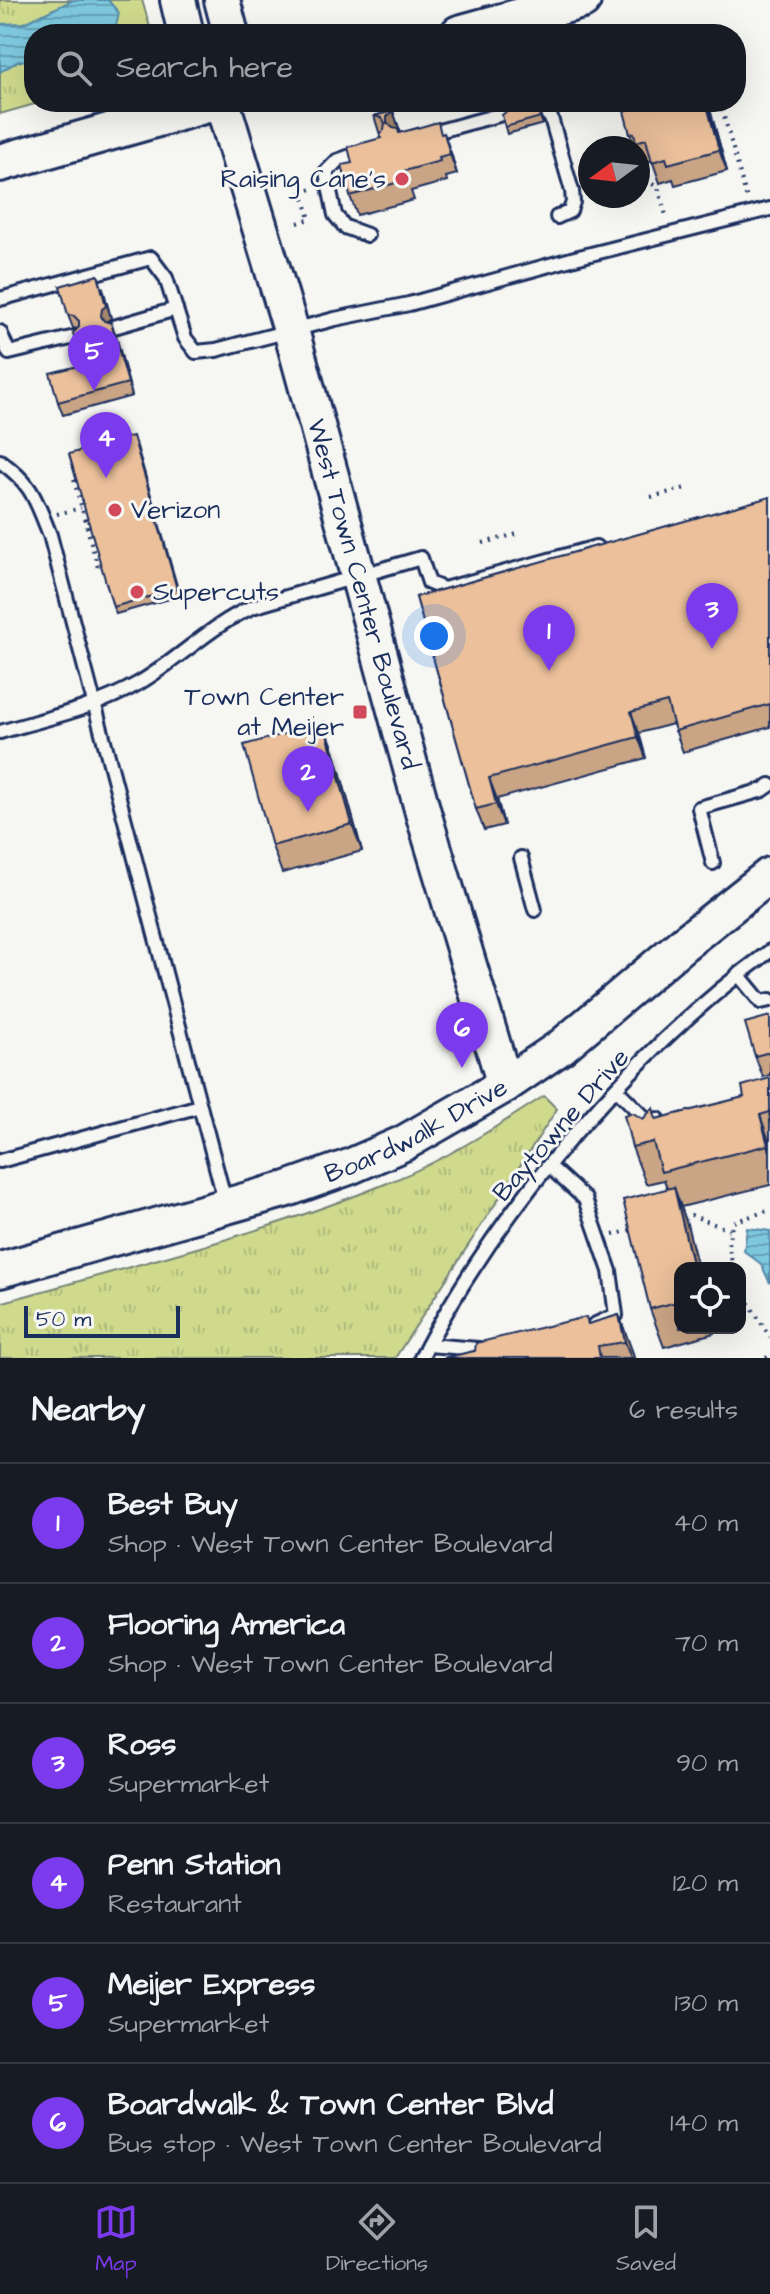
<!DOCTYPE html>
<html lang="en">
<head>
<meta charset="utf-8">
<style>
	:root { --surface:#171b24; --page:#242831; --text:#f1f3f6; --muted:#9ea1a6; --line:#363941; --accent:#7c3aed }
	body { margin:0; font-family:"Architects Daughter",sans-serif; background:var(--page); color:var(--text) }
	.controls { position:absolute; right:24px; bottom:24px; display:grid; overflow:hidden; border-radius:16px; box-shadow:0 8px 32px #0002 }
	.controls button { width:72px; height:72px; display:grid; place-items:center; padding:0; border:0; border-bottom:2px solid var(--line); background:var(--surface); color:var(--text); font:40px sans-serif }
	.compass { position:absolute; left:578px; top:136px; width:72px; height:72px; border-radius:50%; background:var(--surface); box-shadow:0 8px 32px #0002; rotate:255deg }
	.scale { position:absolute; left:24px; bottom:20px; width:156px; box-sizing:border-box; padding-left:8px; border:4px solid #1b2f5e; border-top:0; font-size:22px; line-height:28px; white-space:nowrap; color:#1b2f5e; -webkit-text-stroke:6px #f6f6f2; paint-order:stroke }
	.you { position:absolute; left:434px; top:636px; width:28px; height:28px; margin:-20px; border:6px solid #fff; border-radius:50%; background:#1a73e8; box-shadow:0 0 0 12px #1a73e833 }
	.badge { display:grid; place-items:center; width:52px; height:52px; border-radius:50%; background:var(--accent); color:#fff; font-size:26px; font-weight:700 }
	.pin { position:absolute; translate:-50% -66px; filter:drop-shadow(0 2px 4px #0008) }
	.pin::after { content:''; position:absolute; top:42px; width:28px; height:24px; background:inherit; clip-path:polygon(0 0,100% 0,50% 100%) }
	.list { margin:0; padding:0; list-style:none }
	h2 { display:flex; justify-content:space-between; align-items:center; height:104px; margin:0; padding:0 32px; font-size:34px }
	h2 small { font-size:26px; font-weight:400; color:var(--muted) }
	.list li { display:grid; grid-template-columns:52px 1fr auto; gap:24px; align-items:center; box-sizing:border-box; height:120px; padding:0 32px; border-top:2px solid var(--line) }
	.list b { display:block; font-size:30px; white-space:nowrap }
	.list p { margin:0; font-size:26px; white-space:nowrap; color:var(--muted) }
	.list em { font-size:26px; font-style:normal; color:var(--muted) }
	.icon { flex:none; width:44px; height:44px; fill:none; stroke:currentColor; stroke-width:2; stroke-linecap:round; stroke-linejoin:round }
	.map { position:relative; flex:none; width:770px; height:1358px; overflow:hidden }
	.search { position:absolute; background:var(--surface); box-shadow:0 8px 32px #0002; left:24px; right:24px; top:24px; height:88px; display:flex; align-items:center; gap:20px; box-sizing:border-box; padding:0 28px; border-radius:32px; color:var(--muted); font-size:30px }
	.sheet { height:824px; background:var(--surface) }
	nav { display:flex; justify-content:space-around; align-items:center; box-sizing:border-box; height:112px; border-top:2px solid var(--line); background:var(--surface); font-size:22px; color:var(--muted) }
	nav a { display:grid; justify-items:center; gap:4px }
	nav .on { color:var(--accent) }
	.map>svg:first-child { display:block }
	.grass { fill:url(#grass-tufts); stroke:#758476; stroke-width:2 }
	.water { fill:url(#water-rules); stroke:#568bab; stroke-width:2 }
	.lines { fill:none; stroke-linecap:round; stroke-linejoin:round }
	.lane-casing { stroke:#1b2f5e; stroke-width:18 }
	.secondary-casing { stroke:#1b2f5e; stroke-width:40 }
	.primary-casing { stroke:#1b2f5e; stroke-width:42 }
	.path { stroke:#1b2f5e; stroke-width:4; stroke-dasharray:2 6; stroke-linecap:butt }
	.lane { stroke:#f6f6f2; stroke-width:12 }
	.secondary { stroke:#f6f6f2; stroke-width:34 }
	.primary { stroke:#f6f6f2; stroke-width:36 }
	.wall { fill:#caa585; stroke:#1b2f5e; stroke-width:2 }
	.shaded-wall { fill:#a4866c; stroke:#1b2f5e; stroke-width:2 }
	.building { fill:#ebc09b; stroke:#1b2f5e; stroke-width:2 }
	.poi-dot { fill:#d1495b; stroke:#f6f6f2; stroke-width:3 }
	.labels { text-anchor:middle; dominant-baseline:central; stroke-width:6; stroke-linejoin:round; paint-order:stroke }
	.poi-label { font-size:26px; fill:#1b2f5e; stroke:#f6f6f2; text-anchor:end }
	.street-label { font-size:26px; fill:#1b2f5e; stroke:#f6f6f2 }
</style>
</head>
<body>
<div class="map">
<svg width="770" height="1358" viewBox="0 0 770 1358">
	<defs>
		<pattern id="grass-tufts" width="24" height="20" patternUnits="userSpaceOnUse" patternTransform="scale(2)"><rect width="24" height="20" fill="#cfda8d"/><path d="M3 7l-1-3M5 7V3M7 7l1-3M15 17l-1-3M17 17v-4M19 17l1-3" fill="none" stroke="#b1bb7c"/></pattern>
		<pattern id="water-rules" width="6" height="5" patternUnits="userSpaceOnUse" patternTransform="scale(2)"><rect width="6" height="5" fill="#7ec8de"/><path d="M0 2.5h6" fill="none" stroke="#66a3b7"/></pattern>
	</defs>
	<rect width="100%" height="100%" fill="#f6f6f2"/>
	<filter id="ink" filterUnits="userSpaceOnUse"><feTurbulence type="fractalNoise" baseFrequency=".0125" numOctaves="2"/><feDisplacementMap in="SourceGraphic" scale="16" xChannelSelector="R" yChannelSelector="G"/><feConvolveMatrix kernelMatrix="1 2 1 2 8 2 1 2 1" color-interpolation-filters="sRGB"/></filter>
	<g filter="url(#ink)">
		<g class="grass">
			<polygon points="0,0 142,0 152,34 34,34 34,102 42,102 0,114"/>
			<path d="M544 1096 557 1109 395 1358H0V1303C131 1266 264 1234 390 1182 445 1160 495 1128 544 1096Z"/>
		</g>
		<g class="water">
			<polygon points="73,0 108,0 119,13 114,34 34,34 34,58 17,62 0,72 0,24 24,23"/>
			<polygon points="747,1228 770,1231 770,1283 761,1264 744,1251"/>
		</g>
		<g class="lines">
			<defs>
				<g id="lane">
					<polyline points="546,113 551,118 572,191 573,202 570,211 557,217"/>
					<polyline points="428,134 502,114"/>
					<polyline points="362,152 337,161 326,172 335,215 345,227 367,235"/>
					<polyline points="0,299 151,258 166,278 185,338 196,352 216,350 335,319 409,304 575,258 770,209"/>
					<polyline points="114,327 176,309"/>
					<polyline points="0,332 9,353 75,337"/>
					<path d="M0 461C33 485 35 498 50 535L226 1205"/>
					<path d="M0 732C48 718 96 708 139 683 178 660 210 626 252 607L421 558 429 583 444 589 596 547"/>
					<polyline points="521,858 535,910"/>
					<polyline points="713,863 699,808 763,790 770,785"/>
					<polyline points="738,974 761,1002 770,1000"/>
					<polyline points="617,1090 648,1121 658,1119"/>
					<polyline points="0,1161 200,1106"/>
					<polyline points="549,1166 585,1199 610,1271 616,1315 594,1325"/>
					<polyline points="428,1345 491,1350"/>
					<path d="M421 1358C499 1207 633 1051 770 951"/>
				</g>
				<g id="secondary">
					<polyline points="178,0 186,34"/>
					<polyline points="222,0 231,34"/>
					<path id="s1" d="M222 102 291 330 424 816 505 1085"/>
					<path id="s2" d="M0 1270 287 1189 349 1167 404 1143 505 1085 561 1047 683 944 770 875"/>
				</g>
				<g id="primary">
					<polyline points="459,34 582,0"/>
					<polyline points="0,163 214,102"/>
				</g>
			</defs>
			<use href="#lane" class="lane-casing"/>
			<use href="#secondary" class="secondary-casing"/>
			<use href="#primary" class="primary-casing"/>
			<g class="path">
				<polyline points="643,33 643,34"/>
				<polyline points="720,102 747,199"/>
				<polyline points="638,177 658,187 667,219"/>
				<polyline points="298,223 310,219 302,192 315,188"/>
				<polyline points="74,480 98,568"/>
				<polyline points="651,497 686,488"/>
				<polyline points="57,514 81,508"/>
				<polyline points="483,543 517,534"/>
				<polyline points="683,1217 691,1215 729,1230"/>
				<polyline points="613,1235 635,1229"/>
				<polyline points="733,1268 728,1242 733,1222 770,1210"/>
				<polyline points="740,1289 770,1337"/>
				<polyline points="766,1358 770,1355"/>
			</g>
			<use href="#lane" class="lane"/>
			<use href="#secondary" class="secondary"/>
			<use href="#primary" class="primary"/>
		</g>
		<g class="wall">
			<polygon points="498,102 543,102 544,104 539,107 538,112 543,124 507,134 505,127 508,108"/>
			<polygon points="625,102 708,102 727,171 675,185 673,179 660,183 652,160 644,163 640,154 638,155 638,148 635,148 630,134"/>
			<polygon points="393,111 400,131 399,133 442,134 451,153 457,174 446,177 447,181 411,191 414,200 357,215 350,196 352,163 381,138 374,116"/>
			<polygon points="103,288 111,318 107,322 111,323 116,336 132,396 63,415 58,402 82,365 77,329 73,328 68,315"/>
			<polygon points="136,443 180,596 116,614 113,607"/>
			<polygon points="770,497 770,727 683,752 673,724 639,733 646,758 497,799 504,825 484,830 476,809 416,597"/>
			<polygon points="324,723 334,750 362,851 282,873 272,846"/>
			<polygon points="770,1016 770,1075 763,1077 755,1056"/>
			<polygon points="770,1078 770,1185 681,1207 687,1224 680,1268 680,1328 712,1328 714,1333 664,1347 650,1309 667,1188 664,1180 646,1184 632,1147 657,1119 744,1097"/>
			<polygon points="619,1315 634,1358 444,1358 589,1324"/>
		</g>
		<g class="shaded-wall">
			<polygon points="536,102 543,102 544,104 539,107 537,115 535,107"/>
			<polygon points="706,102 708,102 727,171 719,150"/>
			<polygon points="393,111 400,131 395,137 387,123 387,117"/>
			<polygon points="444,133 451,153 457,174 450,154"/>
			<polygon points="98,275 111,318 107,321 105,329 101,316"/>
			<polygon points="111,323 116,336 132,396 128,383"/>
			<polygon points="631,712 639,733 646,758 638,737"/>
			<polygon points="324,723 334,750 362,851 352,824"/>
			<polygon points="489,778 497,799 504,825 496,804"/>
			<polygon points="760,1115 770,1144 770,1152 768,1145"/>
			<polygon points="674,1187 687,1224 698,1268 693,1268"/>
			<polygon points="619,1315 633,1353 634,1358 631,1358 625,1342"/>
		</g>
		<g class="building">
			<polygon points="506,102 536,102 535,107 541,117 505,127 502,115 508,110 508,104"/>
			<polygon points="625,102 706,102 719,150 668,164 666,158 652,162 646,139 636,142 634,133 630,134 624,111 627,110"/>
			<polygon points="393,111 387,117 387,123 393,128 398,129 399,133 438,122 441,134 444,133 450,154 439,157 440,161 404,171 406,180 350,196 342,165 352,163 348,147 381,138 380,134 384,130 385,123 382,118 374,116"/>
			<polygon points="98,275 106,306 102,309 101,316 104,321 111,323 128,383 58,402 50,373 82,365 73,333 79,327 79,321 74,316 68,315 60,286"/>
			<polygon points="133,436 177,589 113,607 69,454"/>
			<polygon points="770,497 770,704 675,731 667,702 631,712 638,737 489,778 496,804 476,809 416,597"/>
			<polygon points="324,723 352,824 272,846 244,745"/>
			<polygon points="770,1016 770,1052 755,1056 745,1023"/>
			<polygon points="770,1078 770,1112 760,1115 768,1145 661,1172 653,1142 632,1147 624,1115 633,1113 643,1119 653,1108 656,1119 744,1097 742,1086"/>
			<polygon points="674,1187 693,1268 680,1268 680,1301 650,1309 623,1200"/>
			<polygon points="619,1315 625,1342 598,1346 600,1358 444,1358 475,1351 476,1343 586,1317 588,1324"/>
		</g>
	</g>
	<g class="poi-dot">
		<circle cx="402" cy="179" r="8"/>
		<circle cx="115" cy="510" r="8"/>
		<circle cx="137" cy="592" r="8"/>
		<rect x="352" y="704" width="16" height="16" rx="4"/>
	</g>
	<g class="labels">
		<g class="poi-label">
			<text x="386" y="179">Raising Cane's</text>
			<text x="131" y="510" text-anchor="start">Verizon</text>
			<text x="153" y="592" text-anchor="start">Supercuts</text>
			<text x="344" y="697">Town Center<tspan x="344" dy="30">at Meijer</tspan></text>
		</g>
		<g class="street-label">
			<text stroke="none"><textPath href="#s1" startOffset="512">West Town Center Boulevard</textPath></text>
			<text transform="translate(561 1125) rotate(-49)">Baytowne Drive</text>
			<text stroke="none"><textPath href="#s2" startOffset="440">Boardwalk Drive</textPath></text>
		</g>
	</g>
</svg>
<div class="controls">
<button><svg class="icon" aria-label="locate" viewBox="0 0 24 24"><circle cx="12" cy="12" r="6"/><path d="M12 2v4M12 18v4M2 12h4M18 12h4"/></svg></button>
</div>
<svg class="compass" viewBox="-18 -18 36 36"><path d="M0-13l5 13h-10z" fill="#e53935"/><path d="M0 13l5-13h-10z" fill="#9ea1a6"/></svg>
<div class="scale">50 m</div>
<div class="you"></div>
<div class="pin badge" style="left:549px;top:671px">1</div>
<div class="pin badge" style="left:308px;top:812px">2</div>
<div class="pin badge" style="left:712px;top:649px">3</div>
<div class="pin badge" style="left:106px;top:478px">4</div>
<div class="pin badge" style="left:94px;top:391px">5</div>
<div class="pin badge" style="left:462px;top:1068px">6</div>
<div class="search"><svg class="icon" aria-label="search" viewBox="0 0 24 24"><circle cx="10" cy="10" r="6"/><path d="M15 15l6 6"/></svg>Search here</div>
</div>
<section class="sheet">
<h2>Nearby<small>6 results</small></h2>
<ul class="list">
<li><span class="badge">1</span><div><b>Best Buy</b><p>Shop · West Town Center Boulevard</p></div><em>40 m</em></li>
<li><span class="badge">2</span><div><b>Flooring America</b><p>Shop · West Town Center Boulevard</p></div><em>70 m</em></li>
<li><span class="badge">3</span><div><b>Ross</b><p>Supermarket</p></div><em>90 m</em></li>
<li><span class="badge">4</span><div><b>Penn Station</b><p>Restaurant</p></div><em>120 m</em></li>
<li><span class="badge">5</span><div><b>Meijer Express</b><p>Supermarket</p></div><em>130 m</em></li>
<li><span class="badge">6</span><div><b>Boardwalk &amp; Town Center Blvd</b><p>Bus stop · West Town Center Boulevard</p></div><em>140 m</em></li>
</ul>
</section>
<nav>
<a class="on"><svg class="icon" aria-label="map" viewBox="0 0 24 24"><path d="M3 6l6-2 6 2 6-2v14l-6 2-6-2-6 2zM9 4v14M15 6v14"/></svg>Map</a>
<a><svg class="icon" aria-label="directions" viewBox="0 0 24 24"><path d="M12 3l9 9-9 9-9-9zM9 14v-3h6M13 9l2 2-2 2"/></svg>Directions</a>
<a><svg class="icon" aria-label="saved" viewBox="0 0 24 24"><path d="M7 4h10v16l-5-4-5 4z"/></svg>Saved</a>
</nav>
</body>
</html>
